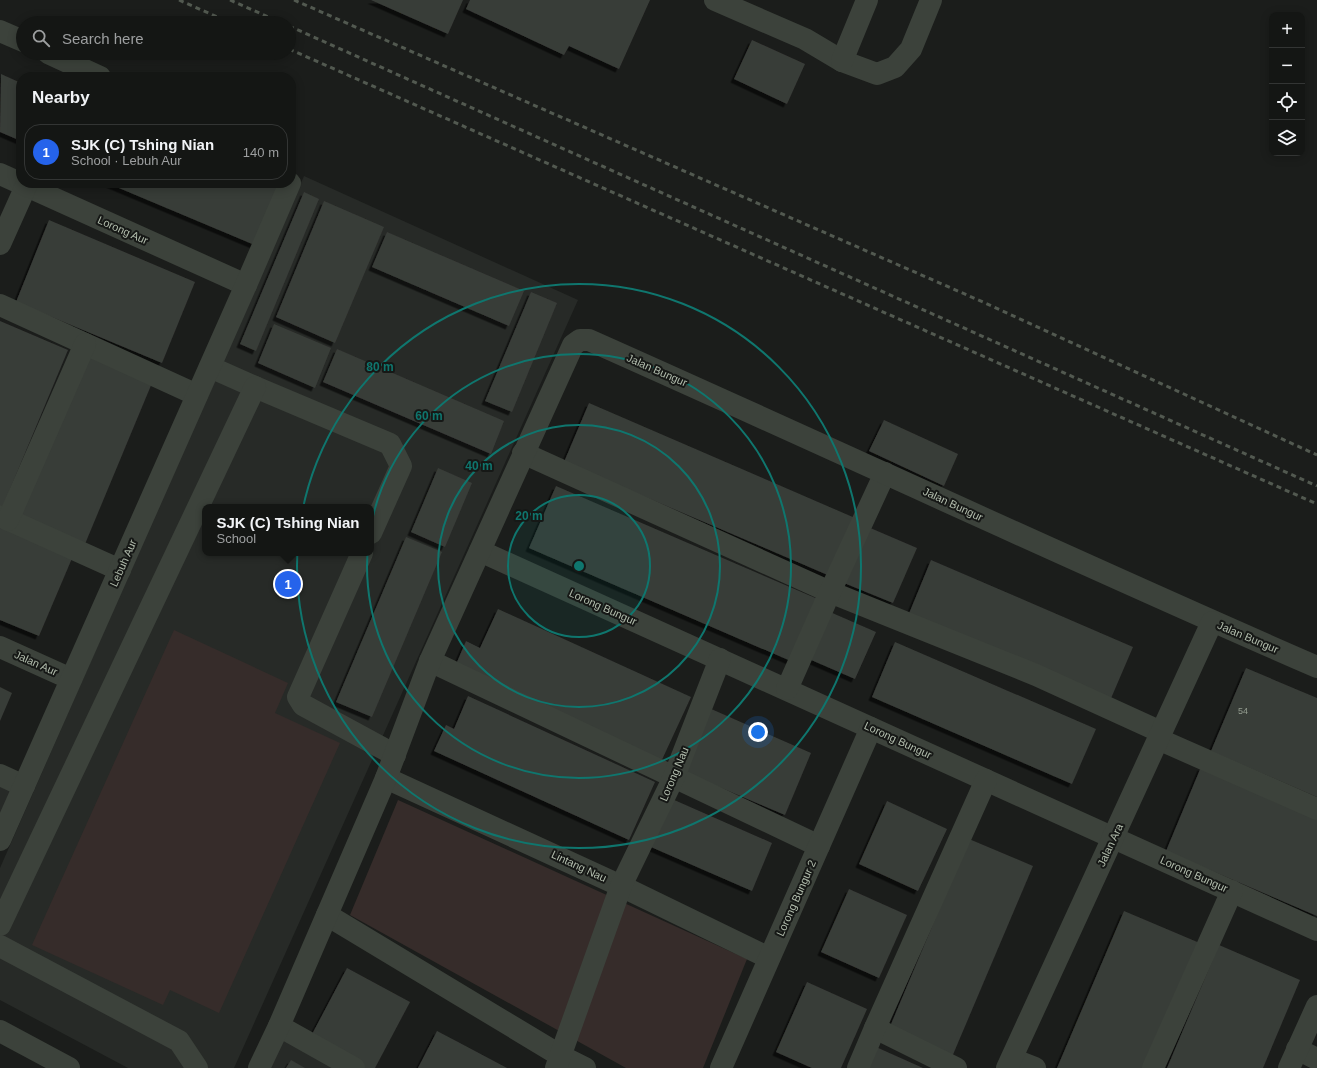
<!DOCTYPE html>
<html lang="en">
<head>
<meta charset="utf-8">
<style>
	:root { --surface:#141614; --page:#212322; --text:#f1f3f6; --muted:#9d9fa0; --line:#333534; --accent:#2563eb }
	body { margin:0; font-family:Arial,sans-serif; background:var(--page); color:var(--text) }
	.controls { position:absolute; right:12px; top:12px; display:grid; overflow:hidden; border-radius:8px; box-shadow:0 2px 10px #0003 }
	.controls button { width:36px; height:36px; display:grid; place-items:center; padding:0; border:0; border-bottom:1px solid var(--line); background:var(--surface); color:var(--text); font:20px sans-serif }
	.you { position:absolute; left:758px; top:732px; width:14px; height:14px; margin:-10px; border:3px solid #fff; border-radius:50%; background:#1a73e8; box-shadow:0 0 0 6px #1a73e833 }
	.badge { display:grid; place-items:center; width:26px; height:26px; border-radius:50%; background:var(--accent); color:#fff; font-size:13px; font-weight:700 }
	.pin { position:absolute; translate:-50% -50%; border:2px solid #fff; box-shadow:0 1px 4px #0006 }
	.popup { position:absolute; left:202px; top:504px; width:172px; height:52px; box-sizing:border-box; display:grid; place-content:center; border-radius:8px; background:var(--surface); filter:drop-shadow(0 1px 3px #0005); font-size:13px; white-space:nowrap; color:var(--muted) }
	.popup b { font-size:15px; color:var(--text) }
	.popup::after { content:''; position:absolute; left:50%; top:100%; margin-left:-8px; border:8px solid transparent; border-top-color:var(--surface) }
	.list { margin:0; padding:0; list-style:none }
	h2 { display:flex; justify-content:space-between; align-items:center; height:52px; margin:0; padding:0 16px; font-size:17px }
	h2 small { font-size:13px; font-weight:400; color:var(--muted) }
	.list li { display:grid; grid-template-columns:26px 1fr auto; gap:12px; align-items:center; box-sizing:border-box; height:56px; margin:0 8px 8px; padding:0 8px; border:1px solid var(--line); border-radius:16px }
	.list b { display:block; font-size:15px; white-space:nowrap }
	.list p { margin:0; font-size:13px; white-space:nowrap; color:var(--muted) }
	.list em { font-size:13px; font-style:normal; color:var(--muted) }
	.icon { flex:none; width:22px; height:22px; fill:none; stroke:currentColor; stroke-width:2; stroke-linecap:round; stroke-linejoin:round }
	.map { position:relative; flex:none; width:1317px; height:1068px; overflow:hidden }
	.search { position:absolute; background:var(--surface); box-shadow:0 2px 10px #0003; left:16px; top:16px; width:280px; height:44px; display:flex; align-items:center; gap:10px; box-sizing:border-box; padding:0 14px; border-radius:22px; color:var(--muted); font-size:15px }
	.panel { position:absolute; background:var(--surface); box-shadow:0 2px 10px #0003; left:16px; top:72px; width:280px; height:116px; border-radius:16px }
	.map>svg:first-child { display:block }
	.built { fill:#272a27; fill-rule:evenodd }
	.green { fill:#362c2a }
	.building { fill:#393c38; filter:url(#shadow) }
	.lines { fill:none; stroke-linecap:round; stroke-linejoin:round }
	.minor { stroke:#3c423b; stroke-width:22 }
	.rail { stroke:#525950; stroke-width:3; stroke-dasharray:5 4; stroke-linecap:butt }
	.ring { fill:none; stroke:#0f766e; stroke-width:2 }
	.labels { text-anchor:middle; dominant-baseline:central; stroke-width:4; stroke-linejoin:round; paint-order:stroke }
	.number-label { font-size:9px; fill:#949d90 }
	.street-label { font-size:11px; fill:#b2bdad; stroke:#161816 }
	.centre { fill:#0f766e; stroke:#161816; stroke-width:2 }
	.ring-label { font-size:12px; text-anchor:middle; font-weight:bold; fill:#0f766e; stroke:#161816; stroke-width:4; stroke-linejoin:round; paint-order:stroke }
</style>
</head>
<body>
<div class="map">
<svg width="1317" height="1068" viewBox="0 0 1317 1068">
	<defs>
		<filter id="shadow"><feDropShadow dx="-3.5" dy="3.5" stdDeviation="0" flood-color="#0009"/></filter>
	</defs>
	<rect width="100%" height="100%" fill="#1b1d1b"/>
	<g class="built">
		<path d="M304 176 578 300 234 1068H128L0 1000V868ZM205 507H371V553H205Z"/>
		<polygon points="0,783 13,789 0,818"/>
		<polygon points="284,1039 337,1068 270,1068"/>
	</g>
	<g class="green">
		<polygon points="174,630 288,683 275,713 340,743 219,1013 170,990 163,1005 32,945"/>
		<polygon points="398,800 747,959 703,1068 626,1068 350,915"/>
	</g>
	<g class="building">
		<polygon points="371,0 463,0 448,34"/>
		<polygon points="470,0 650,0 619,69 569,46 564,55 466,9"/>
		<polygon points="752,40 805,64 787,104 734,79"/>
		<polygon points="1,74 21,83 21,141 0,132"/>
		<polygon points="107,183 283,183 257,246"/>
		<polygon points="304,192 319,199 256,351 240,344"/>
		<polygon points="324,201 384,227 335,343 276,317"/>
		<polygon points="49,220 195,282 162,363 16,302"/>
		<polygon points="387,232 524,291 509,326 372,267"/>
		<polygon points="531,292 557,303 512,412 485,401"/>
		<polygon points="0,321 68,350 3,506 0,505"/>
		<polygon points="274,324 331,348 315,388 258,363"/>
		<polygon points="337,349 504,421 491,454 323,382"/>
		<polygon points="87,355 152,383 85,544 20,517"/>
		<polygon points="589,403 855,518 830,576 564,462"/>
		<polygon points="884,420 958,454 944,486 869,451"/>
		<polygon points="438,468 472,483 445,547 411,532"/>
		<polygon points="556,486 820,600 793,662 529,548"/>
		<polygon points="0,525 73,556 39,636 0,620"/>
		<polygon points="868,527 917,548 893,603 844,583"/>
		<polygon points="406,537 442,552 372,717 336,702"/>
		<polygon points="931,560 1133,647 1109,703 908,616"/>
		<polygon points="498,609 691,697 660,764 454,669 466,641 480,648"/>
		<polygon points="830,612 876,632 855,679 809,659"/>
		<polygon points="895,642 1096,729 1072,784 872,697"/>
		<polygon points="1246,668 1317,698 1317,797 1211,751"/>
		<polygon points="0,687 12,693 0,721"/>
		<polygon points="468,696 655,782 629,840 434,751 446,725 454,729"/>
		<polygon points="709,708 811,753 785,815 682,771"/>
		<polygon points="1201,767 1317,817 1317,916 1166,851"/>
		<polygon points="672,799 772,843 752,891 651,847"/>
		<polygon points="887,801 947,829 918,891 859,864"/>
		<polygon points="969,839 1033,866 949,1064 886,1036"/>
		<polygon points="849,889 907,915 879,978 821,952"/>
		<polygon points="1124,911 1202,944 1150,1068 1057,1068"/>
		<polygon points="1219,945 1300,980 1263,1068 1167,1068"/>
		<polygon points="347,968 410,1002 375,1068 364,1068 310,1038"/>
		<polygon points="807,982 867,1009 841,1068 812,1068 776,1052"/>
		<polygon points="437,1031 458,1042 507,1068 418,1068"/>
		<polygon points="876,1047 923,1068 867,1068"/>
		<polygon points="291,1060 305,1068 286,1068"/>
	</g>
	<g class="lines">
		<g class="minor">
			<polyline points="715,0 805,39 842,61 877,74 895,67 911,49 931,0"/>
			<polyline points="0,31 23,41"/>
			<polyline points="48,53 100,77"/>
			<polyline points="842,61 867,0"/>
			<polyline points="0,174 246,285"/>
			<polyline points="0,244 26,186"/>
			<polyline points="0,305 197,395"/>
			<polyline points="210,367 255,387 390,444 401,466 371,533"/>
			<polyline points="523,453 830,592 1036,675 1161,732"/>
			<polyline points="0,516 120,570"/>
			<polyline points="8,520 85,344"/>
			<polyline points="480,551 1317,930"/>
			<polyline points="362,553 298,697 303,705 395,755"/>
			<polyline points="0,647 71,679"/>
			<polyline points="430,661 819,846"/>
			<polyline points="787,689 830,592 885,473"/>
			<polyline points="1158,739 1317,809"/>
			<polyline points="0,775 24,786"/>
			<polyline points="386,778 621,886 769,958"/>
			<polyline points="0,840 246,285 290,183"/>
			<polyline points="327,915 561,1056 585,1068"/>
			<polyline points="0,925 255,387"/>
			<polyline points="0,946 179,1041 197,1068"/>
			<polyline points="279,1026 354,1068"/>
			<polyline points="875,1028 956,1068"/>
			<polyline points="0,1031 69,1068"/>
			<polyline points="1297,1049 1317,1059"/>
			<polyline points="1012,1059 1035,1068"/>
			<path d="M259 1068 279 1026 386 778 430 661 573 345 580 340H589C832 448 1073 561 1317 667"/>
			<polyline points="556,1068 621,886 674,777 720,659"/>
			<polyline points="721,1068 871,728"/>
			<polyline points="858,1068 875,1028 986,780"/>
			<polyline points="1007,1068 1212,622"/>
			<polyline points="1153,1068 1232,891"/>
			<polyline points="1289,1068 1317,1006"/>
		</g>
		<g class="rail">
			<polyline points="179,0 231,23"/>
			<polyline points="230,0 282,23"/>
			<polyline points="294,0 983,302 1317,455"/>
			<polyline points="289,26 1317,486"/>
			<polyline points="289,49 1317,504"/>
		</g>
	</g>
	<circle cx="579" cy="566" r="71" fill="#0f766e" fill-opacity=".12"/>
	<g class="ring">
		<circle cx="579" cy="566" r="71"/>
		<circle cx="579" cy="566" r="141"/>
		<circle cx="579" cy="566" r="212"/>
		<circle cx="579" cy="566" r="282"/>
	</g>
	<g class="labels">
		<g class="number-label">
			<text x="1243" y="711">54</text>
		</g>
		<g class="street-label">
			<text transform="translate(123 230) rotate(24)">Lorong Aur</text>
			<text transform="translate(657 370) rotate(24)">Jalan Bungur</text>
			<text transform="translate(953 504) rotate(25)">Jalan Bungur</text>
			<text transform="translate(123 563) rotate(-66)">Lebuh Aur</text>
			<text transform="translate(603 607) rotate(24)">Lorong Bungur</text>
			<text transform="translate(1248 637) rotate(23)">Jalan Bungur</text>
			<text transform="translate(36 663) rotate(24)">Jalan Aur</text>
			<text transform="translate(898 740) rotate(25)">Lorong Bungur</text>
			<text transform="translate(674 774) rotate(-67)">Lorong Nau</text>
			<text transform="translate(1110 845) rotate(-65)">Jalan Ara</text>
			<text transform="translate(579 866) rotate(25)">Lintang Nau</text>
			<text transform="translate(1194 874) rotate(24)">Lorong Bungur</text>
			<text transform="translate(796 898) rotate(-66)">Lorong Bungur 2</text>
		</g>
	</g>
	<circle cx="579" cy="566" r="6" class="centre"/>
	<g class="ring-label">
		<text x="380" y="371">80 m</text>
		<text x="429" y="420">60 m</text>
		<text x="479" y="470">40 m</text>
		<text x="529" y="520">20 m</text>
	</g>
</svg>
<div class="controls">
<button>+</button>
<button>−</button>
<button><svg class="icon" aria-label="locate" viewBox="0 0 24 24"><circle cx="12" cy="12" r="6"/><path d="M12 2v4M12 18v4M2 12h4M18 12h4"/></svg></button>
<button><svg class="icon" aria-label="layers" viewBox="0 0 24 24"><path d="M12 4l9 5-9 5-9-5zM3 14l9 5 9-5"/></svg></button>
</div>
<div class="you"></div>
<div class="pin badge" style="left:288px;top:584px">1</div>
<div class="popup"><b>SJK (C) Tshing Nian</b>School</div>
<div class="search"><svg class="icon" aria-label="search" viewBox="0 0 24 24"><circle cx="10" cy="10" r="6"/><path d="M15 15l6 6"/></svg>Search here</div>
<section class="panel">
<h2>Nearby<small></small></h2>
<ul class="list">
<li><span class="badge">1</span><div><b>SJK (C) Tshing Nian</b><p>School · Lebuh Aur</p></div><em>140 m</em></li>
</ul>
</section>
</div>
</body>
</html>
